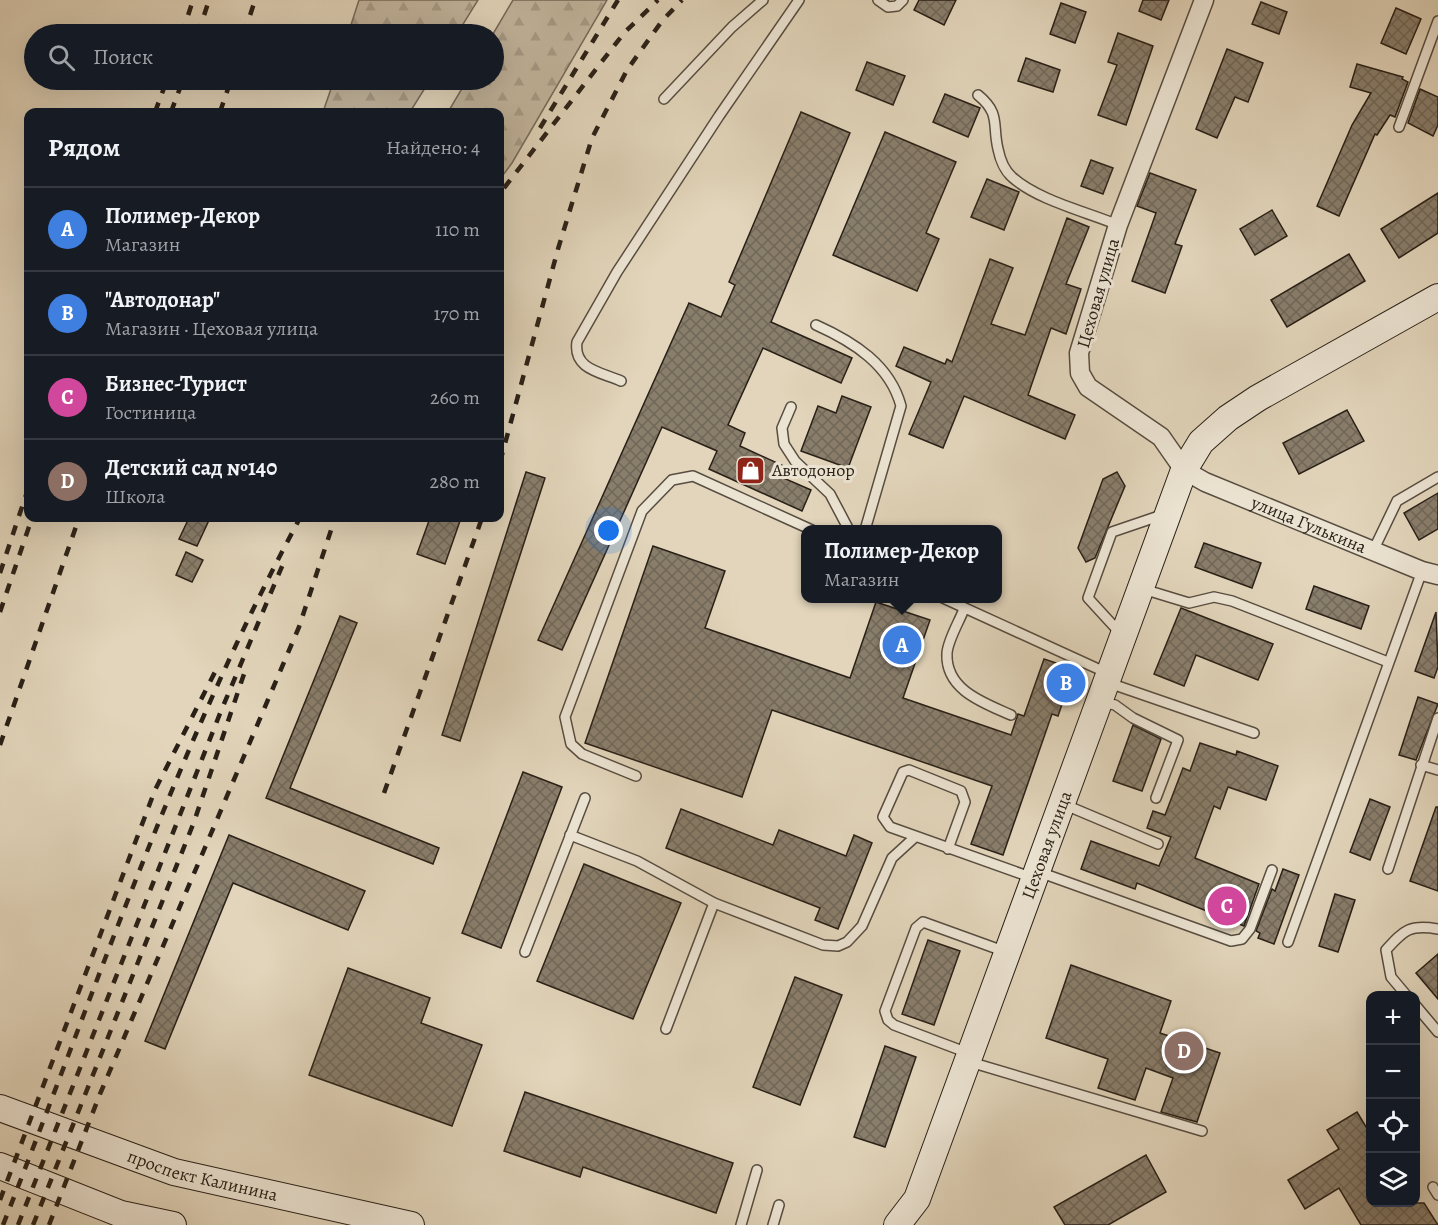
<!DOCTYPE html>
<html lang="ru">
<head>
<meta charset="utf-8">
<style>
	:root { --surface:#171b24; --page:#242831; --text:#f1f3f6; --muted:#9ea1a6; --line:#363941; --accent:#c59692 }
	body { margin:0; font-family:Alegreya,serif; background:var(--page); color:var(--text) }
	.controls { position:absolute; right:18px; bottom:18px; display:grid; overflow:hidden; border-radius:12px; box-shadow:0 6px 24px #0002 }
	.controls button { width:54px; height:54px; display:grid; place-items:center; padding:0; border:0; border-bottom:2px solid var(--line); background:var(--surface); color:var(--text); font:30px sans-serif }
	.you { position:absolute; left:609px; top:531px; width:21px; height:21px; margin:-15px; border:4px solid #fff; border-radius:50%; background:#1a73e8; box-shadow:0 0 0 9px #1a73e833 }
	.badge { display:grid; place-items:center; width:39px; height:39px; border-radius:50%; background:var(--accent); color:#fff; font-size:20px; font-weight:700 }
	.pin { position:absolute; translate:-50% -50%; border:3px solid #fff; box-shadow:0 2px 6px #0006 }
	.popup { position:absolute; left:801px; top:525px; width:201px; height:78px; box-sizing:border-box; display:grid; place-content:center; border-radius:12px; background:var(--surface); filter:drop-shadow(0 2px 4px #0005); font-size:20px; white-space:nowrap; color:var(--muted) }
	.popup b { font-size:22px; color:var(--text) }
	.popup::after { content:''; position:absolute; left:50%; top:100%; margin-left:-12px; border:12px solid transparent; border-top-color:var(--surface) }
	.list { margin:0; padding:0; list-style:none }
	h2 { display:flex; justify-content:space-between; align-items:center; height:78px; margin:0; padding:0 24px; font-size:26px }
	h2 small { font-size:20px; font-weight:400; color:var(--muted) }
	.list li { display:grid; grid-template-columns:39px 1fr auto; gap:18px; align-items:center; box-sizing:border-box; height:84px; padding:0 24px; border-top:2px solid var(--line) }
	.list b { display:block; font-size:22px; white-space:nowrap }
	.list p { margin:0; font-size:20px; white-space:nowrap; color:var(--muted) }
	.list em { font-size:20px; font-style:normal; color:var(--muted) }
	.icon { flex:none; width:33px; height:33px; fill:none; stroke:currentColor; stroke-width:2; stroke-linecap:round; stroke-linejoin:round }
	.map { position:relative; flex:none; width:1438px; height:1225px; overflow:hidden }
	.search { position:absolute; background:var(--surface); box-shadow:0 6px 24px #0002; left:24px; top:24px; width:480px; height:66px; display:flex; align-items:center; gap:15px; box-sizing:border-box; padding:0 21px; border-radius:33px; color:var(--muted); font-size:22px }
	.panel { position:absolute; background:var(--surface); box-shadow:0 6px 24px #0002; left:24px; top:108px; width:480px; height:414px; border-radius:12px }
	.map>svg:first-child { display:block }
	.forest { fill:url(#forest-firs); stroke:#766b5b; stroke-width:1.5 }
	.building { fill:url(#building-cross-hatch); stroke:#292017; stroke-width:1.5 }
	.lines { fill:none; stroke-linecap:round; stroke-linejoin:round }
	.service-casing { stroke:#574d40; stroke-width:12 }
	.minor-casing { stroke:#574d40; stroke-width:21 }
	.secondary-casing { stroke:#292017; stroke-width:28 }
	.service { stroke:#ece4d3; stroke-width:9 }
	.minor { stroke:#ece4d3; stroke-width:18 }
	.secondary { stroke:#ece4d3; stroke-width:26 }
	.rail { stroke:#292017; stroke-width:4.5; stroke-dasharray:10 10; stroke-linecap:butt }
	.labels { text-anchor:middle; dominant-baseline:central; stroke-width:6; stroke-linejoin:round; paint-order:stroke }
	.street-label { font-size:18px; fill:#292017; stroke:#ece4d3 }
	.poi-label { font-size:18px; fill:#292017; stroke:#ece4d3; text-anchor:start }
</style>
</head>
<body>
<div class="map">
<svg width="1438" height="1225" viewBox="0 0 1438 1225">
	<defs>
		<pattern id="forest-firs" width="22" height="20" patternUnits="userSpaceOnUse" patternTransform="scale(1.5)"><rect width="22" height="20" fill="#c3b69f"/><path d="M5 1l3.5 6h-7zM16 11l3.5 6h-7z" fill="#a89c88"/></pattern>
		<pattern id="building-cross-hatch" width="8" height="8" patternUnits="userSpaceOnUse" patternTransform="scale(1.5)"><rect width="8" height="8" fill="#897e6c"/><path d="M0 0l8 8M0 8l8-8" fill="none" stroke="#706758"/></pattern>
	</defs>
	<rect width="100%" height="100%" fill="#e2d5bb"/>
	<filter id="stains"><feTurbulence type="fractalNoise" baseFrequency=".00333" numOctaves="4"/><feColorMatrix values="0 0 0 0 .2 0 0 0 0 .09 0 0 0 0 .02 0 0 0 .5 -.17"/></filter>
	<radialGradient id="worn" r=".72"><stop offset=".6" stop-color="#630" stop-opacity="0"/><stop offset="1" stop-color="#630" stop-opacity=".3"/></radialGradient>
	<g class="forest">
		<polygon points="359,0 478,0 457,34 348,34"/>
		<polygon points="513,0 607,0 512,163 500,179 500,112 448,112 467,80 494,80 493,34"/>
		<polygon points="334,80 430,80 410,112 323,112"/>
	</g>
	<g class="building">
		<polygon points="919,0 956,0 944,25 914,10"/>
		<polygon points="1143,0 1169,0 1161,20 1139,11"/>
		<polygon points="1261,2 1287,12 1279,34 1252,24"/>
		<polygon points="1061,3 1086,12 1075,43 1050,34"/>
		<polygon points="1396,8 1421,19 1406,54 1381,43"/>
		<polygon points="1118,33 1153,46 1126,125 1098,115 1117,65 1108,62"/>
		<polygon points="1227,49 1263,63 1248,102 1235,97 1217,138 1196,129"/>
		<polygon points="1026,58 1060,70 1053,92 1018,81"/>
		<polygon points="867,62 905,76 893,105 856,90"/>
		<polygon points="1357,64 1403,77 1402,79 1408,82 1395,117 1390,115 1377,135 1375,134 1339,216 1317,206 1352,125 1371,93 1350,87"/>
		<polygon points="1420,89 1438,97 1438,125 1433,136 1408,123"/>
		<polygon points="945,94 980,108 968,137 933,122"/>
		<polygon points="801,112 850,133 771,322 852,358 841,383 763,348 728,425 745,433 740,446 786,467 781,477 811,490 802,511 709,469 717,451 662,427 562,650 538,640 689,303 721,317 735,285 729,282"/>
		<polygon points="885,132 956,162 926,233 939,239 917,291 833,255"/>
		<polygon points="1091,160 1113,168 1103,194 1081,186"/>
		<polygon points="1150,173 1196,190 1175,244 1182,246 1165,293 1132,281 1156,213 1137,206"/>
		<polygon points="987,179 1019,192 1004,230 971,217"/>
		<polygon points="1438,193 1438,233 1399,258 1381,229"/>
		<polygon points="1272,210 1287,236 1255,255 1240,229"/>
		<polygon points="1067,218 1089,227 1066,284 1081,289 1066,334 1051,328 1028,395 1075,415 1065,439 964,396 943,448 909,434 931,382 896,366 904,347 945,364 947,359 952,362 990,259 1013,268 991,324 1025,335"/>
		<polygon points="1349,254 1365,281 1287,327 1271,300"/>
		<polygon points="842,396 871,407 848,468 801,451 818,406 836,413"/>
		<polygon points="1347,410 1364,441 1299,474 1283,443"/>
		<polygon points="526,472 545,478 460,741 442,735"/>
		<polygon points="1117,472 1125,486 1095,558 1086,562 1078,548 1103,479"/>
		<polygon points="1438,493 1438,529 1419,540 1404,513"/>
		<polygon points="189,518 210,518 197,546 179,539"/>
		<polygon points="430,518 461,518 445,564 417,554"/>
		<polygon points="1204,543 1261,563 1252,588 1195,567"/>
		<polygon points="653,546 725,571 705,628 850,678 876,602 930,620 903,698 1011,735 1018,714 1024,716 1044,659 1074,669 1058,716 1052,714 1003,855 971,844 992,786 772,710 742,797 585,743"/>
		<polygon points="186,552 203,560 192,582 176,575"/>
		<polygon points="1314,586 1369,606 1361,629 1306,609"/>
		<polygon points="1181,608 1273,644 1258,680 1196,655 1184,686 1154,674"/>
		<polygon points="1436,612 1438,667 1434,678 1415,671"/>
		<polygon points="340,616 357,623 290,788 439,848 433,864 266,798"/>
		<polygon points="1418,697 1438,704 1416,760 1399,755"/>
		<polygon points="1133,725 1161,739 1142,791 1113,781"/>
		<polygon points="1200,743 1236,755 1237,751 1278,766 1266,800 1228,787 1220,809 1214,806 1195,858 1259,884 1244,926 1137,883 1135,889 1081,869 1091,841 1159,866 1171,837 1147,828 1153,811 1165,815 1183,768 1190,771"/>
		<polygon points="523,772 562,787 501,948 462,933"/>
		<polygon points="1370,799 1390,807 1370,860 1350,852"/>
		<polygon points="1436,807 1438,807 1438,891 1410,881"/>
		<polygon points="681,809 773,845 779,830 846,856 854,835 872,843 838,929 815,920 820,908 666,848"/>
		<polygon points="229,835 365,891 348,930 233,883 165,1049 145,1041"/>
		<polygon points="584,864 681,903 633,1019 537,981"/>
		<polygon points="1283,869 1299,875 1274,944 1258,938 1260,933 1256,931 1272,889 1275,891"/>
		<polygon points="1335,894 1355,900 1338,952 1319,946"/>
		<polygon points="928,940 960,951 934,1025 902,1014"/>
		<polygon points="1438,954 1438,999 1416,973"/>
		<polygon points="1071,965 1171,1001 1160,1033 1220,1053 1197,1122 1161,1112 1173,1078 1146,1068 1135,1100 1098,1088 1108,1059 1046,1038"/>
		<polygon points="348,968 430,998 421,1023 482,1045 452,1126 309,1075"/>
		<polygon points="795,977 842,995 800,1105 753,1087"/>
		<polygon points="885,1046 916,1057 885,1147 854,1137"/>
		<polygon points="525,1092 733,1163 716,1213 583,1167 580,1177 504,1151"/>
		<polygon points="1357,1112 1371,1135 1371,1203 1424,1203 1438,1225 1361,1225 1339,1188 1305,1209 1288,1180 1339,1149 1327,1130"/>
		<polygon points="1146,1155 1166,1192 1108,1225 1065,1225 1054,1207"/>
	</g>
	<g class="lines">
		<defs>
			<g id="service">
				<polyline points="878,0 888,7 897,6 903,0"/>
				<path d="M978 95C1001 114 992 124 998 149 1000 159 1005 171 1012 177 1037 200 1087 212 1118 225"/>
				<polyline points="664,99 732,27 763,0"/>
				<polyline points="1399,127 1438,21"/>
				<path d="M816 325C854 342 890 365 901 406L865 530"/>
				<path d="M621 381C600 372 573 369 577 342L617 272 719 116 799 0"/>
				<polyline points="791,407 782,428 784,444 795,461 830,494 849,530"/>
				<polyline points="1373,551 1397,501 1438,477"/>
				<polyline points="1143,589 1189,603 1214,597 1232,601 1388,662"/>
				<polyline points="943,598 1107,673"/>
				<path d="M964 609C959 622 948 640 947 653 945 690 984 703 1011 715"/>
				<polyline points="1121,634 1088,598 1112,532 1162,515"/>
				<polyline points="1109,683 1254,733"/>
				<polyline points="1102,702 1115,705 1133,718 1178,740 1156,798"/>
				<polyline points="1421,765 1438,770"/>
				<polyline points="636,776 582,754 571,744 565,717 642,511 672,480 693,476 812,530"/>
				<polyline points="1063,804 1158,844"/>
				<polyline points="570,835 637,861 714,903 823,945 838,946 847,942 862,926 892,858 915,837"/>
				<polyline points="948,849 965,802 961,791 909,770 903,772 883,817 890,827 1033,878"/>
				<polyline points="1388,869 1438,718"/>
				<polyline points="1039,872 1231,941 1242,939 1250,929 1272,870"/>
				<polyline points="1288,942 1422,571"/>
				<polyline points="525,952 585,798"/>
				<path d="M1407 996 1391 977 1386 950C1404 930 1410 924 1438 929"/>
				<polyline points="1416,1006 1438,1032"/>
				<polyline points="666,1029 714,903"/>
				<polyline points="968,1053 894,1025 888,1020 885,1011 916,928 923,922 1006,952"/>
				<polyline points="970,1062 1202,1131"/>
				<polyline points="1433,1187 1438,1195"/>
				<polyline points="741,1225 757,1170"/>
				<polyline points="773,1225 779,1205"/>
			</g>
			<g id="minor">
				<path id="s1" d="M1204 0 1118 225 1079 353 1080 373 1088 387 1161 437 1184 470 1205 482 1422 571 1438 575"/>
			</g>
			<g id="secondary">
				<path id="s2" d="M0 1108 174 1172 411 1225"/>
				<polyline points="0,1166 121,1214 173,1225"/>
				<path id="s3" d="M897 1225 917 1199 1184 470 1201 442 1228 418 1258 398 1438 297"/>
			</g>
		</defs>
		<use href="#service" class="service-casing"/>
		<use href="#minor" class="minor-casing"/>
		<use href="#secondary" class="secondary-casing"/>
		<use href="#service" class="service"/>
		<use href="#minor" class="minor"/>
		<use href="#secondary" class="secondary"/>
		<g class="rail">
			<polyline points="182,34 193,0"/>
			<polyline points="198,34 209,0"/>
			<polyline points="244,34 255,0"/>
			<polyline points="155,112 167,80"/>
			<polyline points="171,112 183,80"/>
			<polyline points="220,112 231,80"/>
			<polyline points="540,128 618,0"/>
			<polyline points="504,188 624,33 658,0"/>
			<polyline points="500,462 558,249 592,138 627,70 662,21 682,0"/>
			<polyline points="0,573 28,489"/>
			<polyline points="0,612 32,518"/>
			<polyline points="0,745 79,518"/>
			<polyline points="384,793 482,518"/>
			<polyline points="0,1200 155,790 215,672"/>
			<path d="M3 1225C97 987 178 743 300 518"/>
			<polyline points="18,1225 221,711 283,564"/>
			<polyline points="33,1225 194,822 245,671"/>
			<polyline points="49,1225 100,1094 299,627 335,518"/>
		</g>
	</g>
	<defs>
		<symbol id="shop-square" viewBox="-11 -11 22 22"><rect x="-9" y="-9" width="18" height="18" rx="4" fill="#8f2418" stroke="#ece4d3"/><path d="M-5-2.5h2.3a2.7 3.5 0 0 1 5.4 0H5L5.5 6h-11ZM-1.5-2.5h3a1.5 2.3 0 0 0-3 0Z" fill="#fff"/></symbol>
	</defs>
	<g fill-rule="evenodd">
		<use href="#shop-square" x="734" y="454" width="33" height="33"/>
	</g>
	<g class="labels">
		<g class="street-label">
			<text transform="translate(1098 293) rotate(-74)">Цеховая улица</text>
			<text stroke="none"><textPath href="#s1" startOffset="676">улица Гулькина</textPath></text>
			<text stroke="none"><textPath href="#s3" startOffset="410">Цеховая улица</textPath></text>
			<text stroke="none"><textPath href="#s2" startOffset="214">проспект Калинина</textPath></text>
		</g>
		<g class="poi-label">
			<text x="772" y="470">Автодонор</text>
		</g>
	</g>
	<rect width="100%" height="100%" filter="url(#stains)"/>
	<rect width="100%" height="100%" fill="url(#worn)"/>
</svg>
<div class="controls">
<button>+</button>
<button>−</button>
<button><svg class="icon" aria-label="locate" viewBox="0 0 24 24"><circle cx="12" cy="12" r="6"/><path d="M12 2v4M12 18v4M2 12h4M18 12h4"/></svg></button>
<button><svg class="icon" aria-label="layers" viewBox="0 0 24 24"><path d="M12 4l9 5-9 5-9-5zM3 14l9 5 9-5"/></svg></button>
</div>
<div class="you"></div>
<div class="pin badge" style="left:902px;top:645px;background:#3f7fe0">A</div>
<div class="popup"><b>Полимер-Декор</b>Магазин</div>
<div class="pin badge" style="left:1066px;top:683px;background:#3f7fe0">B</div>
<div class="pin badge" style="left:1227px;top:906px;background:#d1479c">C</div>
<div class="pin badge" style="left:1184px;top:1051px;background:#8d6e63">D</div>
<div class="search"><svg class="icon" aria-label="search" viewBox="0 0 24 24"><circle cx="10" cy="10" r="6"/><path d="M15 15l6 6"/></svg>Поиск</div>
<section class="panel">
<h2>Рядом<small>Найдено: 4</small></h2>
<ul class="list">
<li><span class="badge" style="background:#3f7fe0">A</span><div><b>Полимер-Декор</b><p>Магазин</p></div><em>110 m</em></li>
<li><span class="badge" style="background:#3f7fe0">B</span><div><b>&quot;Автодонар&quot;</b><p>Магазин · Цеховая улица</p></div><em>170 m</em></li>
<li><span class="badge" style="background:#d1479c">C</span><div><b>Бизнес-Турист</b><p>Гостиница</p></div><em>260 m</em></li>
<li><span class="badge" style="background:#8d6e63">D</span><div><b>Детский сад №140</b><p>Школа</p></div><em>280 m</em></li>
</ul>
</section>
</div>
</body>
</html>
